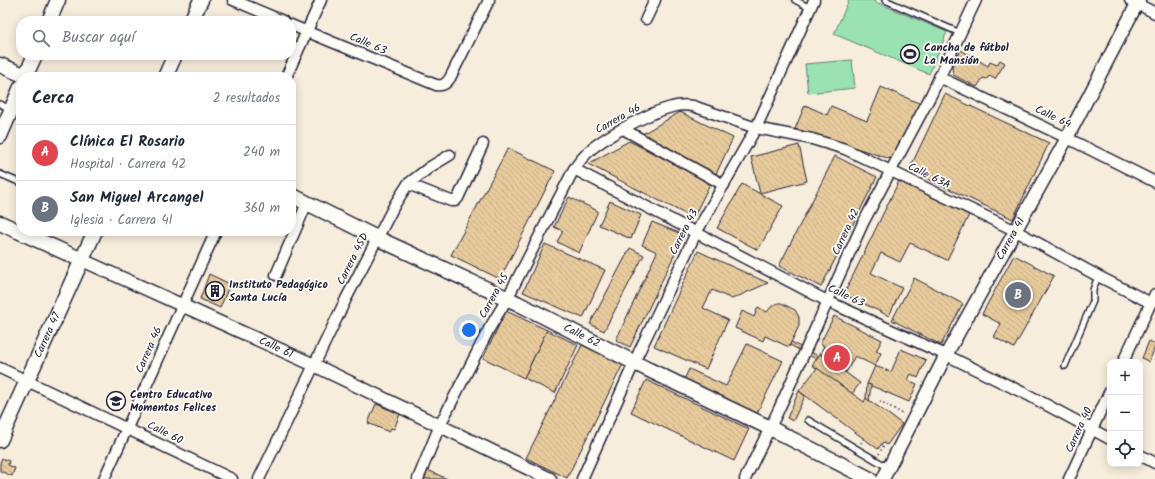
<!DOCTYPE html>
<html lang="es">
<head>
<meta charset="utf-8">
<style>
	:root { --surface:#fff; --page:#f6f6f7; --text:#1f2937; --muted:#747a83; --line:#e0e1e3; --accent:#1a73e8 }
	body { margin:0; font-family:Kalam,sans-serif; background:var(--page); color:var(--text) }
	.controls { position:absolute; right:12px; bottom:12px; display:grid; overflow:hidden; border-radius:8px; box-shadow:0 2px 10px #0003 }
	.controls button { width:36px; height:36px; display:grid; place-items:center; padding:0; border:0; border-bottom:1px solid var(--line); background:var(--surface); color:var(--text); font:20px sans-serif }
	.you { position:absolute; left:469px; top:330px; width:14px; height:14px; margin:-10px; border:3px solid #fff; border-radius:50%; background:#1a73e8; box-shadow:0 0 0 6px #1a73e833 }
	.badge { display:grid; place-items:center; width:26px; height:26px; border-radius:50%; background:var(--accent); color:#fff; font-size:13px; font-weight:700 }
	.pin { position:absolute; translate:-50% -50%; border:2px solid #fff; box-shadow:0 1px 4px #0006 }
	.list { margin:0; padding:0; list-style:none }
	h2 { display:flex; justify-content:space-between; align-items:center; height:52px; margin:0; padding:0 16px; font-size:17px }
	h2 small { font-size:13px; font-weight:400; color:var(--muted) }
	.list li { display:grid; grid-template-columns:26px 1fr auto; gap:12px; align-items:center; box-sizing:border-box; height:56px; padding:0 16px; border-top:1px solid var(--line) }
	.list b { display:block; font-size:15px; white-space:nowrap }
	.list p { margin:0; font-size:13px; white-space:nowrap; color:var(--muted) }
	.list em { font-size:13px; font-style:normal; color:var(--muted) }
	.icon { flex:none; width:22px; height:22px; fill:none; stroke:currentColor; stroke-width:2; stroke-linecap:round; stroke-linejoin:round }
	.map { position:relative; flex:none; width:1155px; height:479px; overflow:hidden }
	.search { position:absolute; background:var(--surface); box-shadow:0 2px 10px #0003; left:16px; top:16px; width:280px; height:44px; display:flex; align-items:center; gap:10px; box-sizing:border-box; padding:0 14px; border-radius:16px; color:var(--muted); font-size:15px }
	.panel { position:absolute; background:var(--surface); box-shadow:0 2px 10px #0003; left:16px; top:72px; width:280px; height:164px; border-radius:16px }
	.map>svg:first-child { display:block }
	.pitch { fill:#9ae2b1; stroke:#5e8276 }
	.building { fill:url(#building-back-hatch); stroke:#22223b }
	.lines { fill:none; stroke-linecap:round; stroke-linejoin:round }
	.service-casing { stroke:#22223b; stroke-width:8 }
	.minor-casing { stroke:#22223b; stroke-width:13 }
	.tertiary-casing { stroke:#22223b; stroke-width:15 }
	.secondary-casing { stroke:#22223b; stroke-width:17 }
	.path { stroke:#22223b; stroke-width:2; stroke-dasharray:1 3; stroke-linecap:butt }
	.service { stroke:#fdfcf7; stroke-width:5 }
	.minor { stroke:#fdfcf7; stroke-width:10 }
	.tertiary { stroke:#fdfcf7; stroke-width:12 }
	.secondary { stroke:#fdfcf7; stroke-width:14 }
	.labels { text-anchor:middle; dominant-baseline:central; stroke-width:3.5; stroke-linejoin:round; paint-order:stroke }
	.street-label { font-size:11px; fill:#22223b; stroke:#fdfcf7 }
	.poi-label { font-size:11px; font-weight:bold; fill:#22223b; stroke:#fdfcf7; text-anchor:start }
</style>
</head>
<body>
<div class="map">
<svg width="1155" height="479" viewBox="0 0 1155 479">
	<defs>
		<pattern id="building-back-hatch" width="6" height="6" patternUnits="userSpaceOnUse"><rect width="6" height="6" fill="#e8cb9c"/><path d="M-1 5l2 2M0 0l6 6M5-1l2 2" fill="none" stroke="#c7ae87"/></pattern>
	</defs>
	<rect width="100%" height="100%" fill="#f7eddc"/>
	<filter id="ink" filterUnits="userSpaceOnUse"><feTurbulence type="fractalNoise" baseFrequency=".025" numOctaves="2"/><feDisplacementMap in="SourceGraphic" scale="8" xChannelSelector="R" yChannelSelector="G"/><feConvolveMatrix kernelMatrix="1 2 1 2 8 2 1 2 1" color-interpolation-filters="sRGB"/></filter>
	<g filter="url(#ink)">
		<g class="pitch">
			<polygon points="849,0 871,0 947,32 929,74 834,34"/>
			<polygon points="852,60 855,88 808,93 805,64"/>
		</g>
		<g class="building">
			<polygon points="961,50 988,66 990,62 997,65 1000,60 1005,63 995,79 989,76 987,79 983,78 977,87 953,75 952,67"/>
			<polygon points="881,87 921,104 891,159 795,129 805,105 827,115 831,106 867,121"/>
			<polygon points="945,94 1049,143 1013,219 909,170"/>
			<polygon points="680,112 733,138 716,174 639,136"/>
			<polygon points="629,141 711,182 693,218 588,164"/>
			<polygon points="799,145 807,181 760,193 751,157"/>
			<polygon points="508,148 555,171 500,279 451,255"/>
			<polygon points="835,156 877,177 821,287 779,266"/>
			<polygon points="899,181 969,215 947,260 910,243 900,262 881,253 871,273 902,288 889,316 844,294"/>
			<polygon points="742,184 783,206 758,250 717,228"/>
			<polygon points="569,197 598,211 579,253 557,242 563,231 554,227"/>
			<polygon points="610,201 641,215 631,239 599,225"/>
			<polygon points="652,222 684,235 630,347 616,340 657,252 642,245"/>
			<polygon points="545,244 605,270 583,318 523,292"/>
			<polygon points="630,248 644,255 604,331 590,324"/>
			<polygon points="698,251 768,283 732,299 712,290 703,308 728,320 706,369 654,346"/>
			<polygon points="1014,255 1054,276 1014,348 994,337 1001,324 982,314"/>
			<polygon points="209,274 230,284 220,308 200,299"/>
			<polygon points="914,278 963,304 941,345 892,320"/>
			<polygon points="778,303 781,303 795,310 799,317 799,326 789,347 765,336 763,341 735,328 742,311 754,317 758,307 767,312 772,306"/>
			<polygon points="506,311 547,330 524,378 483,358"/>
			<polygon points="834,316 882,340 876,351 881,353 875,366 855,356 846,372 820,354 824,346 820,344"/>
			<polygon points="547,330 578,345 555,393 524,378"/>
			<polygon points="1149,341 1155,344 1155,347 1149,362 1142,358"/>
			<polygon points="791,342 818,356 816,359 790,345"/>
			<polygon points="747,344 783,361 755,417 683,382 689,369 726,386"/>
			<polygon points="582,345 623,364 567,478 526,458"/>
			<polygon points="901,349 926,360 918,378 911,374 908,380 917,384 909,402 867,384 875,366 891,372"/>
			<polygon points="820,354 860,383 852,394 812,365"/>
			<polygon points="817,368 864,402 866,398 902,424 887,445 883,442 878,449 799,391"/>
			<polygon points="646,380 749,429 734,461 631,412"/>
			<polygon points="867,384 871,385 869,401 866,398"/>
			<polygon points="799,391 805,396 793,421 787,418"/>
			<polygon points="376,404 400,414 394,429 391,428 389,432 368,423"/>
			<polygon points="2,458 9,461 8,465 15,468 12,476 0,471 0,463"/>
			<polygon points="428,470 447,479 424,479"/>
		</g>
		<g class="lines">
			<defs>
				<g id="service">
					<polyline points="795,0 810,8"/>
					<polyline points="885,0 960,33"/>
					<polyline points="0,104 11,109"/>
					<polyline points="0,174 21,183"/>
					<polyline points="1065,366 1093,301 1093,290 1098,276"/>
					<polyline points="808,420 889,468"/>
				</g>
				<g id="minor">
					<polyline points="233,0 283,21"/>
					<polyline points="1130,0 1155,13"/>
					<polyline points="646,19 655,0"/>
					<path d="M291 25 436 85C443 86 446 84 450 78L489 0"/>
					<polyline points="286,77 321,0"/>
					<polyline points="939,77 1067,138 1155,182"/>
					<polyline points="623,129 724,185"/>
					<polyline points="574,169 827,301 946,355 1030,396 1110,439"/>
					<polyline points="408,184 451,201 455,201 458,198 483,144"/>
					<polyline points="276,275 307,203"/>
					<polyline points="1123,362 1155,294"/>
					<polyline points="0,368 232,479"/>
					<polyline points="1140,455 1155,463"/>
					<polyline points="104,479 216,231"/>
					<polyline points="259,479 346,299 395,204 408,184 430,167 450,155"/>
					<path d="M418 479 440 425 489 329 507 299 574 169C578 163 583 157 588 152 604 137 650 112 672 107 679 105 686 105 693 106L756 128 812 139 845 149 1016 231 1098 276 1151 303"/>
					<polyline points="582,479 639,352 696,233 756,128 814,0"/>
					<polyline points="745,479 779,409 863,223 931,95 976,0"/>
					<polyline points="1069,479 1110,391"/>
				</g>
				<g id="tertiary">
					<path id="s1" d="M82 260 314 365 550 479"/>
					<path id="s2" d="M883 479 946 355 1067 138 1139 0"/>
				</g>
				<g id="secondary">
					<polyline points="49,21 58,0"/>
					<polyline points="191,21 201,0"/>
					<polyline points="0,65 28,77"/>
					<polyline points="25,77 35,55"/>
					<polyline points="165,77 175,55"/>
					<polyline points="0,136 21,87"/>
					<path id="s3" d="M291 195 381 240 517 303 645 368 770 428 870 479"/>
					<polyline points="0,223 82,260"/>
					<path id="s4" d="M0 440 95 231"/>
				</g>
			</defs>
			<use href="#service" class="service-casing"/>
			<use href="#minor" class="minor-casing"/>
			<use href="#tertiary" class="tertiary-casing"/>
			<use href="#secondary" class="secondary-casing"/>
			<g class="path">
				<polyline points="880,401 903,414"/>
				<polyline points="861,443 864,438"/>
				<polyline points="879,454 885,443"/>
			</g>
			<use href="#service" class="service"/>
			<use href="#minor" class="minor"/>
			<use href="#tertiary" class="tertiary"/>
			<use href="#secondary" class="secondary"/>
		</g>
	</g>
	<defs>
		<symbol id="stadium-ring" viewBox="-11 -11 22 22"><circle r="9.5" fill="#fdfcf7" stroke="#22223b" stroke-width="1.5"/><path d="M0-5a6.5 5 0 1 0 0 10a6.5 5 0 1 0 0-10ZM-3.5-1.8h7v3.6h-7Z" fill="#22223b"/></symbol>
		<symbol id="building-ring" viewBox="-11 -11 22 22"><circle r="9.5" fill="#fdfcf7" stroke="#22223b" stroke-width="1.5"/><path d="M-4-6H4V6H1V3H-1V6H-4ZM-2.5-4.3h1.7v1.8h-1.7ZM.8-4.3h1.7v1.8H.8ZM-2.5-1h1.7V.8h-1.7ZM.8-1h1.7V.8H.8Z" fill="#22223b"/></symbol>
		<symbol id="school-ring" viewBox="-11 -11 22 22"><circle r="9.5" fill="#fdfcf7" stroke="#22223b" stroke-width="1.5"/><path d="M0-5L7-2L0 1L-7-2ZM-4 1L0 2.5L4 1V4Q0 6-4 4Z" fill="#22223b"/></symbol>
	</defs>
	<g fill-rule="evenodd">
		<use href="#stadium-ring" x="899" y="43" width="22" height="22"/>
		<use href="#building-ring" x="204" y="280" width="22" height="22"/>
		<use href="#school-ring" x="105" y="390" width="22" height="22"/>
	</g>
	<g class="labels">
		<g class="street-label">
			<text transform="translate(368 44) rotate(23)">Calle 63</text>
			<text transform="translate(1053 117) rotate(25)">Calle 64</text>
			<text transform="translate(618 119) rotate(-29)">Carrera 46</text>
			<text transform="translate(929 176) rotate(26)">Calle 63A</text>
			<text transform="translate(684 232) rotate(-63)">Carrera 43</text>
			<text transform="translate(846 232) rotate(-65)">Carrera 42</text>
			<text stroke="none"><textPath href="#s2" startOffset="272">Carrera 41</textPath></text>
			<text transform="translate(353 259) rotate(-63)">Carrera 45D</text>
			<text transform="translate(494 296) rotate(-61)">Carrera 45</text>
			<text transform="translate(846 296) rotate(25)">Calle 63</text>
			<text stroke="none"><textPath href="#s4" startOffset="115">Carrera 47</textPath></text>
			<text stroke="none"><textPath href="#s3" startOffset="323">Calle 62</textPath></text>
			<text stroke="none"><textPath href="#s1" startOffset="213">Calle 61</textPath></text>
			<text transform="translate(149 350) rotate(-66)">Carrera 46</text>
			<text transform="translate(1079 430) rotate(-65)">Carrera 40</text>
			<text transform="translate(165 433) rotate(26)">Calle 60</text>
		</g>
		<g class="poi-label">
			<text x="924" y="48">Cancha de fútbol<tspan x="924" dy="13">La Mansión</tspan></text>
			<text x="229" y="285">Instituto Pedagógico<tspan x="229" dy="13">Santa Lucía</tspan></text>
			<text x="130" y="395">Centro Educativo<tspan x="130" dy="13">Momentos Felices</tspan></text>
		</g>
	</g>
</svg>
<div class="controls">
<button>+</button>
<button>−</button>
<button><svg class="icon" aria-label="locate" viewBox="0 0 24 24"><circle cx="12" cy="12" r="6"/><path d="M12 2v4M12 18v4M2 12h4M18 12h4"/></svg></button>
</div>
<div class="you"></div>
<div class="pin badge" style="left:837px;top:358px;background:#e0444e">A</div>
<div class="pin badge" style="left:1018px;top:295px;background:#6b7280">B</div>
<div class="search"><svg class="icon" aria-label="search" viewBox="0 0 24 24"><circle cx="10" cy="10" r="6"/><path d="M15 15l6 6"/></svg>Buscar aquí</div>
<section class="panel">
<h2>Cerca<small>2 resultados</small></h2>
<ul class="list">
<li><span class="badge" style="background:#e0444e">A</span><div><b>Clínica El Rosario</b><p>Hospital · Carrera 42</p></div><em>240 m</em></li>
<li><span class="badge" style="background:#6b7280">B</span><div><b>San Miguel Arcangel</b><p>Iglesia · Carrera 41</p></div><em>360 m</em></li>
</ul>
</section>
</div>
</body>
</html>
